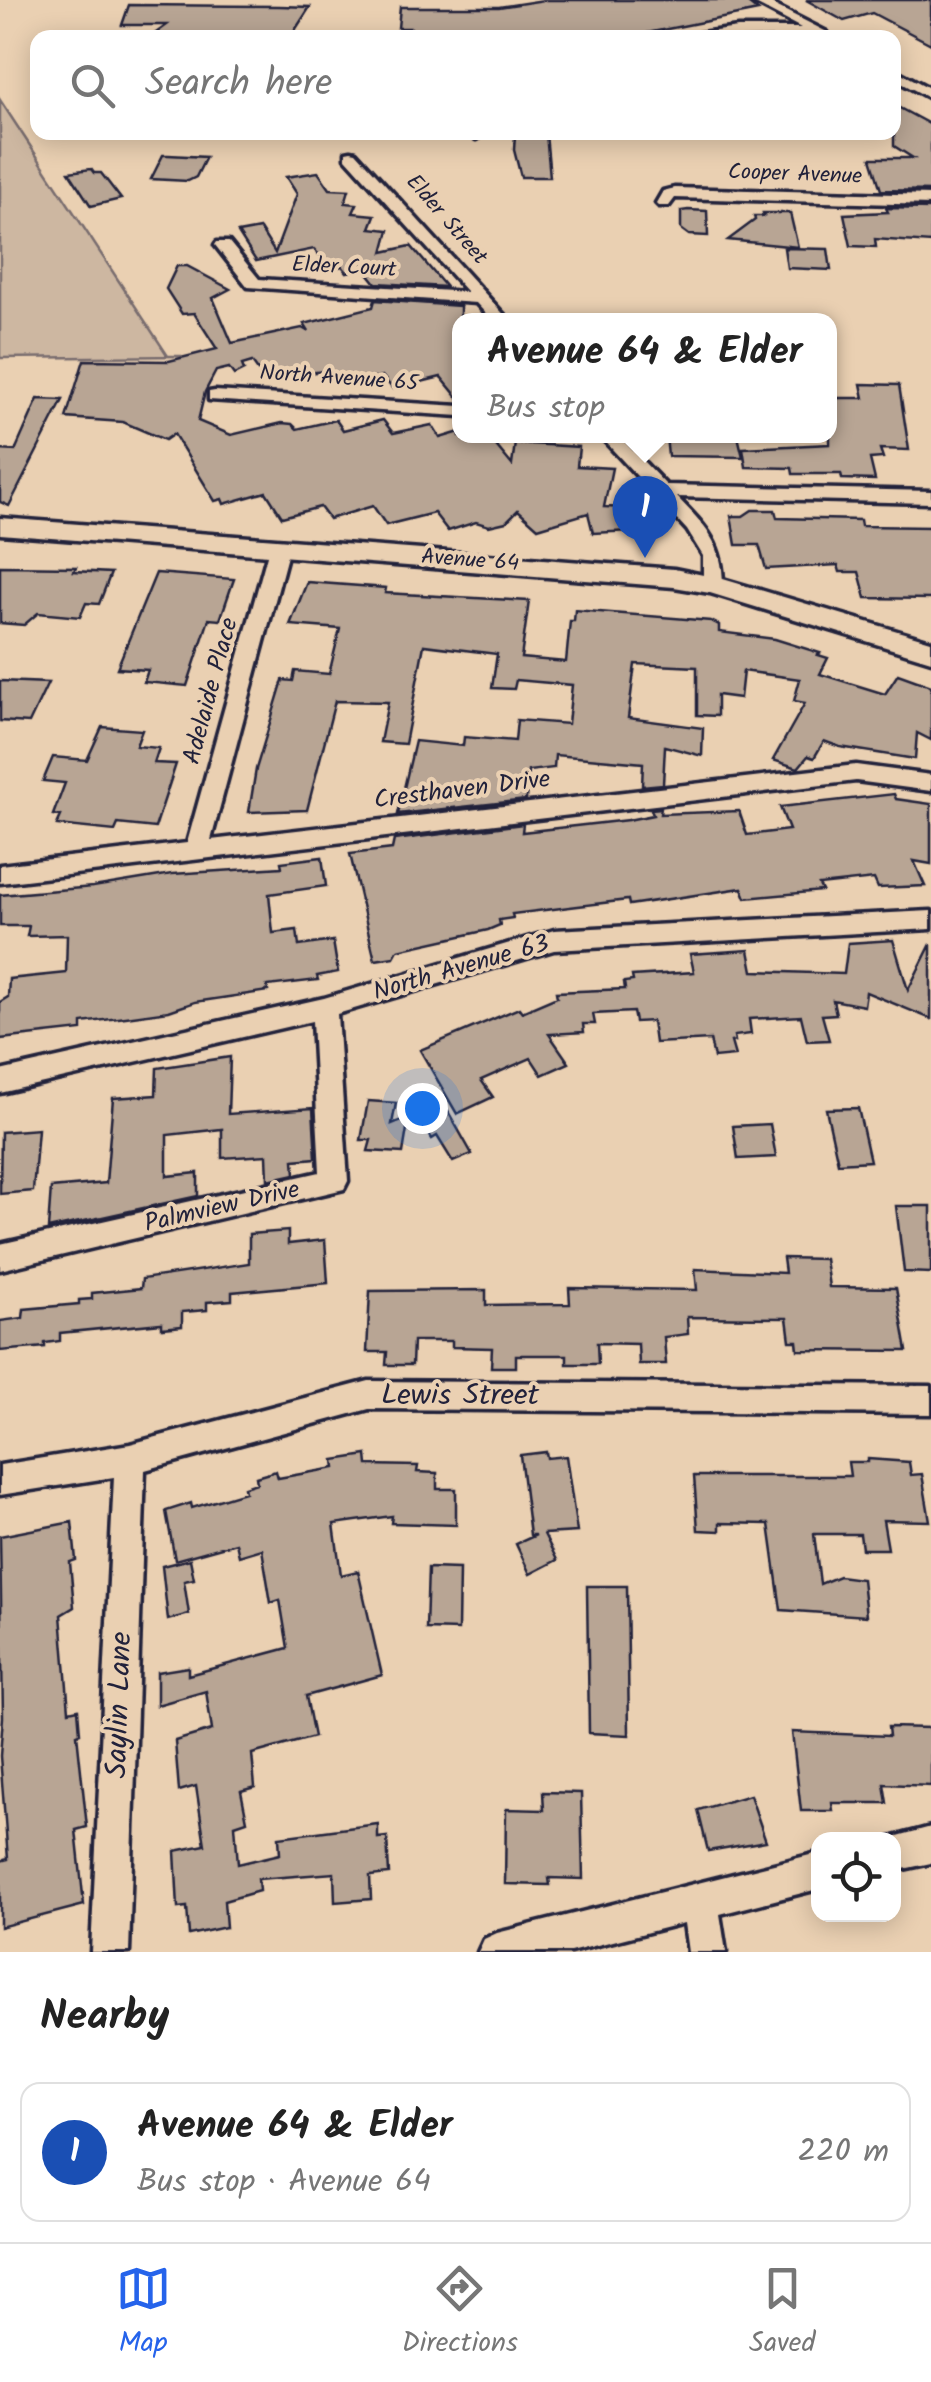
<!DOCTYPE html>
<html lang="en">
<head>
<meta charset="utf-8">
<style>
	:root { --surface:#fff; --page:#f6f6f6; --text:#222; --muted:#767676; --line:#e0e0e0; --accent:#2563eb }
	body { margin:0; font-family:Kalam,sans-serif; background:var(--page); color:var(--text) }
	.controls { position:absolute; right:30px; bottom:30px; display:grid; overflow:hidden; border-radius:20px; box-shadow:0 5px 25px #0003 }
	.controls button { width:90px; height:90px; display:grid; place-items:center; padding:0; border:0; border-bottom:2px solid var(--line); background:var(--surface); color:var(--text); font:50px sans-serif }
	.you { position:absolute; left:422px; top:1108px; width:35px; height:35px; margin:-25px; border:8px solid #fff; border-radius:50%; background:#1a73e8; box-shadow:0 0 0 15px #1a73e833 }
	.badge { display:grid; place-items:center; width:65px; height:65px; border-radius:50%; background:var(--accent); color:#fff; font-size:32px; font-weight:700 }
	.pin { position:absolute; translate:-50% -82px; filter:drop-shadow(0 2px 5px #0008) }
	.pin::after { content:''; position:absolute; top:52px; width:35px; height:30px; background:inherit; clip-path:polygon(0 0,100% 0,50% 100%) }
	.popup { position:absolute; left:452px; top:313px; width:385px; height:130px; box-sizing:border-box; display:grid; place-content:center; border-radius:20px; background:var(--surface); filter:drop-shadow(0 2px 8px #0005); font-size:32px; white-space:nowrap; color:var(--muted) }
	.popup b { font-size:38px; color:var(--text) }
	.popup::after { content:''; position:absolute; left:50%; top:100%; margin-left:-20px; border:20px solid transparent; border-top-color:var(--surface) }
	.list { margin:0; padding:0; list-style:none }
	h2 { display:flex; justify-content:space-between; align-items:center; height:130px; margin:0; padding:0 40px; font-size:42px }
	h2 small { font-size:32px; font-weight:400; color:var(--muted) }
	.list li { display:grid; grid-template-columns:65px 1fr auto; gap:30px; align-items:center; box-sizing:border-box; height:140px; margin:0 20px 20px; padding:0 20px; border:2px solid var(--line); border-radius:20px }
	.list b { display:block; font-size:38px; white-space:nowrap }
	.list p { margin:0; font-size:32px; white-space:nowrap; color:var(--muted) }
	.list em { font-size:32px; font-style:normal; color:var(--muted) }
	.icon { flex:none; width:55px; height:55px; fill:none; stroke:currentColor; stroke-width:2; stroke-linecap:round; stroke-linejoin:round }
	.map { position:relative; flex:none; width:931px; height:1952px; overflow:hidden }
	.search { position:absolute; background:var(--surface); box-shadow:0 5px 25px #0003; left:30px; right:30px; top:30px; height:110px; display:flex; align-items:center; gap:25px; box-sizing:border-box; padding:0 35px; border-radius:20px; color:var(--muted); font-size:38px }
	.sheet { height:290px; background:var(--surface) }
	nav { display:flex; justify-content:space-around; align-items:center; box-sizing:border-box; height:140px; border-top:2px solid var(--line); background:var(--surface); font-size:28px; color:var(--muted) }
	nav a { display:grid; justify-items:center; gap:5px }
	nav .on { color:var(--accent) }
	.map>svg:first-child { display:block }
	.green { fill:#cdb7a1; stroke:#786c6e; stroke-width:2.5 }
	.building { fill:#b8a594; stroke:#22223b; stroke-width:2.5 }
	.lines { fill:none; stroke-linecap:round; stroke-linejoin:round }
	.street-casing { stroke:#22223b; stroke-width:7 }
	.secondary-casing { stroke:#22223b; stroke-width:7 }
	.street { fill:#ead0b2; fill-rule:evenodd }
	.secondary { fill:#ead0b2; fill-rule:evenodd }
	.labels { text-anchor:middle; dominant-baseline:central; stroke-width:8; stroke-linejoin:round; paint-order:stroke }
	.far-street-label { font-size:22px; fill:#22223b; stroke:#ead0b2 }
	.street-label { font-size:25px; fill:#22223b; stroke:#ead0b2 }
	.near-street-label { font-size:30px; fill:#22223b; stroke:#ead0b2 }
</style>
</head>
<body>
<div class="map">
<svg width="931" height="1952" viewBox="0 0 931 1952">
	<rect width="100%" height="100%" fill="#ead0b2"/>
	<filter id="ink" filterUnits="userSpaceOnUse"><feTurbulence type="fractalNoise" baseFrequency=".01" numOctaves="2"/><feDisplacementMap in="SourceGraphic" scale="20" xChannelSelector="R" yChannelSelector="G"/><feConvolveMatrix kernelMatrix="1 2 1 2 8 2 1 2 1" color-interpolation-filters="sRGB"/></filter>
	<g filter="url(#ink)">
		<polygon class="green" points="0,100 168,356 182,356 0,358"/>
		<g class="building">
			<polygon points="544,0 744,0 758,11 622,38 412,38 411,28 398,28 400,7 499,7"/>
			<polygon points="806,0 931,0 931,44 872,13 844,21"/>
			<polygon points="129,5 279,6 310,7 290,38 149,38 167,25 122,25"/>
			<polygon points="894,105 931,125 931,191 881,190 871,158 913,158 894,146"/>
			<polygon points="546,134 550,177 521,177 514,150 515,135"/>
			<polygon points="163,155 168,155 206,157 196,177 188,181 151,179"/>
			<polygon points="91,169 94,173 101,173 121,199 91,206 69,172"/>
			<polygon points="318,172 330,189 349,190 345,203 357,204 353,213 375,215 370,228 389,230 383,252 411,246 446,287 376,283 364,268 347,272 342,266 331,269 314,249 256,261 238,233 260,229 275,253 297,194 286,177"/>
			<polygon points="886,208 931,209 931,243 875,239 876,247 851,246 844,214 888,212"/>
			<polygon points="688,210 707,211 708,236 689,235 681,229 681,211"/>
			<polygon points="763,213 790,213 798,247 728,240 755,220 754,216 764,216"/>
			<polygon points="784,248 828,249 831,270 787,268"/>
			<polygon points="177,266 187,266 230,289 213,298 232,343 302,328 309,332 304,324 373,307 375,300 460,306 460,400 441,377 393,389 382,376 346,386 340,378 331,381 323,371 264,379 252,362 242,365 244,370 234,375 229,368 216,371 205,392 198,421 231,435 282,423 292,424 297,429 336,420 343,430 383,420 393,433 432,425 440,438 460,432 460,436 488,436 512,465 515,443 579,447 577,466 612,468 604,507 630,508 631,531 593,533 588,513 538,528 518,510 506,522 489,526 476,522 448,531 434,513 386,525 373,506 329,519 320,507 282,517 266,492 224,504 222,499 215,501 174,434 165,440 123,422 66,418 84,360 169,361 217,349 194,313 182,314 166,289"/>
			<polygon points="861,384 899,385 909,450 880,449 883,458 870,459 875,480 842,479 841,474 793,474 792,468 746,467 743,448 830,444 830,398 864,398"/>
			<polygon points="38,399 63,400 9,506 0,502 0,450 15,451"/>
			<polygon points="666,436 738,436 743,457 668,456"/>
			<polygon points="752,510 775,510 777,518 860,520 861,526 931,527 931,599 866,598 859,572 840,572 838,565 766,569 759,545 736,545 731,516 743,516"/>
			<polygon points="0,566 76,567 74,571 111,573 99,604 86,603 80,617 38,613 24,625 0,623"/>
			<polygon points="156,573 234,579 220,620 209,619 187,686 144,682 148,670 117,668"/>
			<polygon points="307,582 386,588 385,593 529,601 521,658 566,662 570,621 574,621 575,610 711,621 719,625 719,632 775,639 820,653 818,655 828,658 820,674 885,694 898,674 931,686 931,740 917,733 915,759 840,747 824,741 814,758 808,756 798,768 773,760 805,703 794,701 800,679 743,671 740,698 717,695 717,716 697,715 697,667 635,664 628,718 703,728 702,756 665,746 663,784 642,786 643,763 555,755 554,768 528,771 526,800 398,814 415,741 463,746 464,737 515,741 517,720 568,724 572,685 516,680 514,689 492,688 497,654 424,645 405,744 380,742 388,702 335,701 307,810 249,812 256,769 283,680 293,681 295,671 329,674 340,629 290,625"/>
			<polygon points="0,681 48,683 29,723 0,721"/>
			<polygon points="102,727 142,730 136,746 159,748 154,763 176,764 155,828 118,824 115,831 57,825 61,816 53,815 65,783 43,781 53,757 87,760"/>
			<polygon points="894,794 896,799 931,804 931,864 914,861 925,886 878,888 874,879 819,885 822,891 746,898 742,888 629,905 628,900 512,914 513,918 499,920 500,925 488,930 398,950 394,957 375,960 350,854 392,849 394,840 523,824 522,832 628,820 653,815 651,809 661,808 660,814 739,811 747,835 789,830 780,807"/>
			<polygon points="322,857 326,886 269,894 273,933 297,930 299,946 333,941 338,972 317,976 318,980 267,986 268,991 195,1002 169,1011 82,1023 82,1030 0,1039 0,1002 8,997 9,979 66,973 67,935 27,936 29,926 0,926 0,895 93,887 172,874 282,867 281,862"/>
			<polygon points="893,940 908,990 931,944 931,1019 866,992 864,1006 833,1000 836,1014 822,1015 829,1040 807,1041 801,1016 749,1019 751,1034 734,1036 735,1041 731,1042 735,1056 714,1058 710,1040 655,1043 652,1021 635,1022 633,1012 593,1014 595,1024 583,1024 584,1032 549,1034 569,1063 542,1075 531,1058 481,1080 493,1097 457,1114 420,1050 519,1008 522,1012 557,997 556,992 625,989 624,982 633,981 632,976 694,972 690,954 749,950 753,971 844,974 848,943"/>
			<polygon points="230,1057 228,1114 313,1108 316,1158 294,1160 295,1174 268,1180 267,1155 222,1158 222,1129 167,1135 167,1176 198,1173 198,1196 48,1229 51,1188 106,1183 113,1098 156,1095 157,1068"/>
			<polygon points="368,1101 396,1103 392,1124 409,1117 403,1153 368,1151 371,1140 361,1140"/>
			<polygon points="431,1106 446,1108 472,1154 453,1162 437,1136 432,1139 416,1113"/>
			<polygon points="858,1108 870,1161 838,1163 826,1109"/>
			<polygon points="770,1124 776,1157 738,1159 733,1126"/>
			<polygon points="38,1129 33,1191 0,1194 1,1132"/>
			<polygon points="896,1206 931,1206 931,1273 904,1272"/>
			<polygon points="288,1231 288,1244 325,1240 328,1283 232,1292 232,1300 207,1302 207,1310 182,1312 182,1326 162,1328 162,1323 60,1333 60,1341 45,1343 45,1347 0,1351 0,1321 23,1318 24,1309 79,1304 79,1300 92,1299 92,1293 141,1288 142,1279 249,1263 249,1234"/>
			<polygon points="783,1258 825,1259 829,1287 896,1288 907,1351 798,1350 797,1341 790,1341 787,1318 687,1317 688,1334 664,1337 666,1364 639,1364 638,1344 597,1343 598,1364 567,1364 567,1355 516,1355 516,1367 491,1367 492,1348 452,1347 452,1341 413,1341 412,1365 386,1365 387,1352 367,1352 370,1291 486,1290 486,1305 570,1304 569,1288 697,1290 695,1269 785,1273"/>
			<polygon points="546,1452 547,1458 566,1456 577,1532 544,1534 557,1560 530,1574 516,1544 536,1535 530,1535 520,1455"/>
			<polygon points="367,1455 368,1465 418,1466 417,1472 437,1473 437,1489 456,1489 456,1525 391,1523 392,1516 334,1524 341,1575 358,1571 382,1675 306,1696 314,1737 252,1754 255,1787 241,1791 247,1821 235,1825 238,1864 280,1854 279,1837 378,1824 378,1838 387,1837 389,1874 370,1876 371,1899 335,1902 334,1873 258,1879 259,1891 224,1901 226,1927 189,1935 187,1907 178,1908 175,1851 205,1845 196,1786 179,1791 175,1741 212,1730 206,1691 157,1705 157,1672 188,1667 188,1675 288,1648 280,1600 271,1603 262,1549 239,1556 236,1543 175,1560 166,1511 191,1503 192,1508 245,1492 244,1487 257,1483 256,1477 276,1471 278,1478 335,1468 334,1460"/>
			<polygon points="868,1459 909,1462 911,1475 922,1474 930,1521 883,1520 888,1549 862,1549 860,1534 814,1534 820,1584 839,1576 862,1579 866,1616 781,1610 769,1524 720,1523 720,1531 698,1530 694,1476 850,1476 848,1462 868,1462"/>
			<polygon points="72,1522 76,1560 70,1562 74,1607 61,1615 69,1711 78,1709 80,1733 77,1734 87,1827 76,1830 84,1905 0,1927 0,1861 8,1859 0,1756 3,1717 0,1536"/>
			<polygon points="190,1559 194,1579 184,1581 189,1614 168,1620 162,1566"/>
			<polygon points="428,1568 459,1569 458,1630 426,1629"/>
			<polygon points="587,1586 627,1586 629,1735 589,1733"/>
			<polygon points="888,1727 931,1728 931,1786 884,1784 887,1803 832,1803 833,1811 801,1811 792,1732 889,1736"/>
			<polygon points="543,1792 581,1793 583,1879 549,1878 550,1885 505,1884 506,1809 544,1810"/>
			<polygon points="750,1795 766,1841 708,1851 698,1810"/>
		</g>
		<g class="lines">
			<defs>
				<g id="street">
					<polygon points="748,0 764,0 827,32 820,36 664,38 738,28 801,28"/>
					<polygon points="894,69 931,89 931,99 894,79"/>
					<polygon points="464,132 482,132 483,135 476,139"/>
					<polygon points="351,151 356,152 509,320 492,320 476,303 248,287 215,245 217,242 229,242 259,279 467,292 346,158 346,152"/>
					<polygon points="675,188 931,195 931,205 675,198 669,206 659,206 656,203 663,191"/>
					<polygon points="215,391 460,406 460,416 209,400 209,392"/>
					<path d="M600 436H619L666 485 931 491V503L677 497C705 526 723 543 723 585L713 591 703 585V556L687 530Z"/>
					<polygon points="279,542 289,548 211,840 856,765 931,775 931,791 856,781 0,883 0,865 187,843 269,548"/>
					<polygon points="931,911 931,929 554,950 337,1014 348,1181 344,1189 0,1270 0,1244 320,1172 312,1021 0,1093 0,1071 324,998 554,930"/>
					<polygon points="369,1381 931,1386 931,1414 369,1409 145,1470 129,1952 91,1952 114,1477 0,1495 0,1465 130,1444"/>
					<polygon points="931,1827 931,1863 894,1871 894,1840 883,1840"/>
					<polygon points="818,1853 818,1889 720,1914 726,1952 688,1952 684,1923 570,1952 478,1952 484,1939 497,1933"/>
				</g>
				<polygon id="secondary" points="0,518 674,569 723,579 931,641 931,661 710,593 674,587 0,534"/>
			</defs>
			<use href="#street" class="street-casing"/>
			<use href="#secondary" class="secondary-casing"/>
			<use href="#street" class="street"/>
			<use href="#secondary" class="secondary"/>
		</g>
	</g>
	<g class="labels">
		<g class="far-street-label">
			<text transform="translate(795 175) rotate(2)">Cooper Avenue</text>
			<text transform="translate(446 220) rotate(49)">Elder Street</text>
			<text transform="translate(344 268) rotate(3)">Elder Court</text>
			<text transform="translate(339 379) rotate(4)">North Avenue 65</text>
			<text transform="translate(470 561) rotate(4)">Avenue 64</text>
		</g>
		<g class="street-label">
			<text transform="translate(211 691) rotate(-75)">Adelaide Place</text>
			<text transform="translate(462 790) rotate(-7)">Cresthaven Drive</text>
			<text transform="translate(461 968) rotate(-16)">North Avenue 63</text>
			<text transform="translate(222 1207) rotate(-13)">Palmview Drive</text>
		</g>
		<g class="near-street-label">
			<text x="460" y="1396">Lewis Street</text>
			<text transform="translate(120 1705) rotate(-88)">Saylin Lane</text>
		</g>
	</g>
</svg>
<div class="controls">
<button><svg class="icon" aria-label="locate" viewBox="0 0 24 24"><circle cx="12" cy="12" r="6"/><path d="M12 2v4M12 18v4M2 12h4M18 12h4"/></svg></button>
</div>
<div class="you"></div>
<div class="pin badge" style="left:645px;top:558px;background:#1a4fb4">1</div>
<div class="popup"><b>Avenue 64 &amp; Elder</b>Bus stop</div>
<div class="search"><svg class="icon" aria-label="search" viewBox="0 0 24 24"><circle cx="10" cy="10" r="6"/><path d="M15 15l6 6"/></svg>Search here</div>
</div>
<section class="sheet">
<h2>Nearby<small></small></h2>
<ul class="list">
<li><span class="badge" style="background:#1a4fb4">1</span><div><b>Avenue 64 &amp; Elder</b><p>Bus stop · Avenue 64</p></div><em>220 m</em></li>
</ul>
</section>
<nav>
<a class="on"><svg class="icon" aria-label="map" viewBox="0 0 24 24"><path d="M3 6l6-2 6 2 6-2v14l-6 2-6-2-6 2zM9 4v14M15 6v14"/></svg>Map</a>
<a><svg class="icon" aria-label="directions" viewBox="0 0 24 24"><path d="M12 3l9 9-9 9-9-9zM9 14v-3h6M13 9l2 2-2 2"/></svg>Directions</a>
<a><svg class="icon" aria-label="saved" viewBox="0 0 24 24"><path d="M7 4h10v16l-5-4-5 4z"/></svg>Saved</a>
</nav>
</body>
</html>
